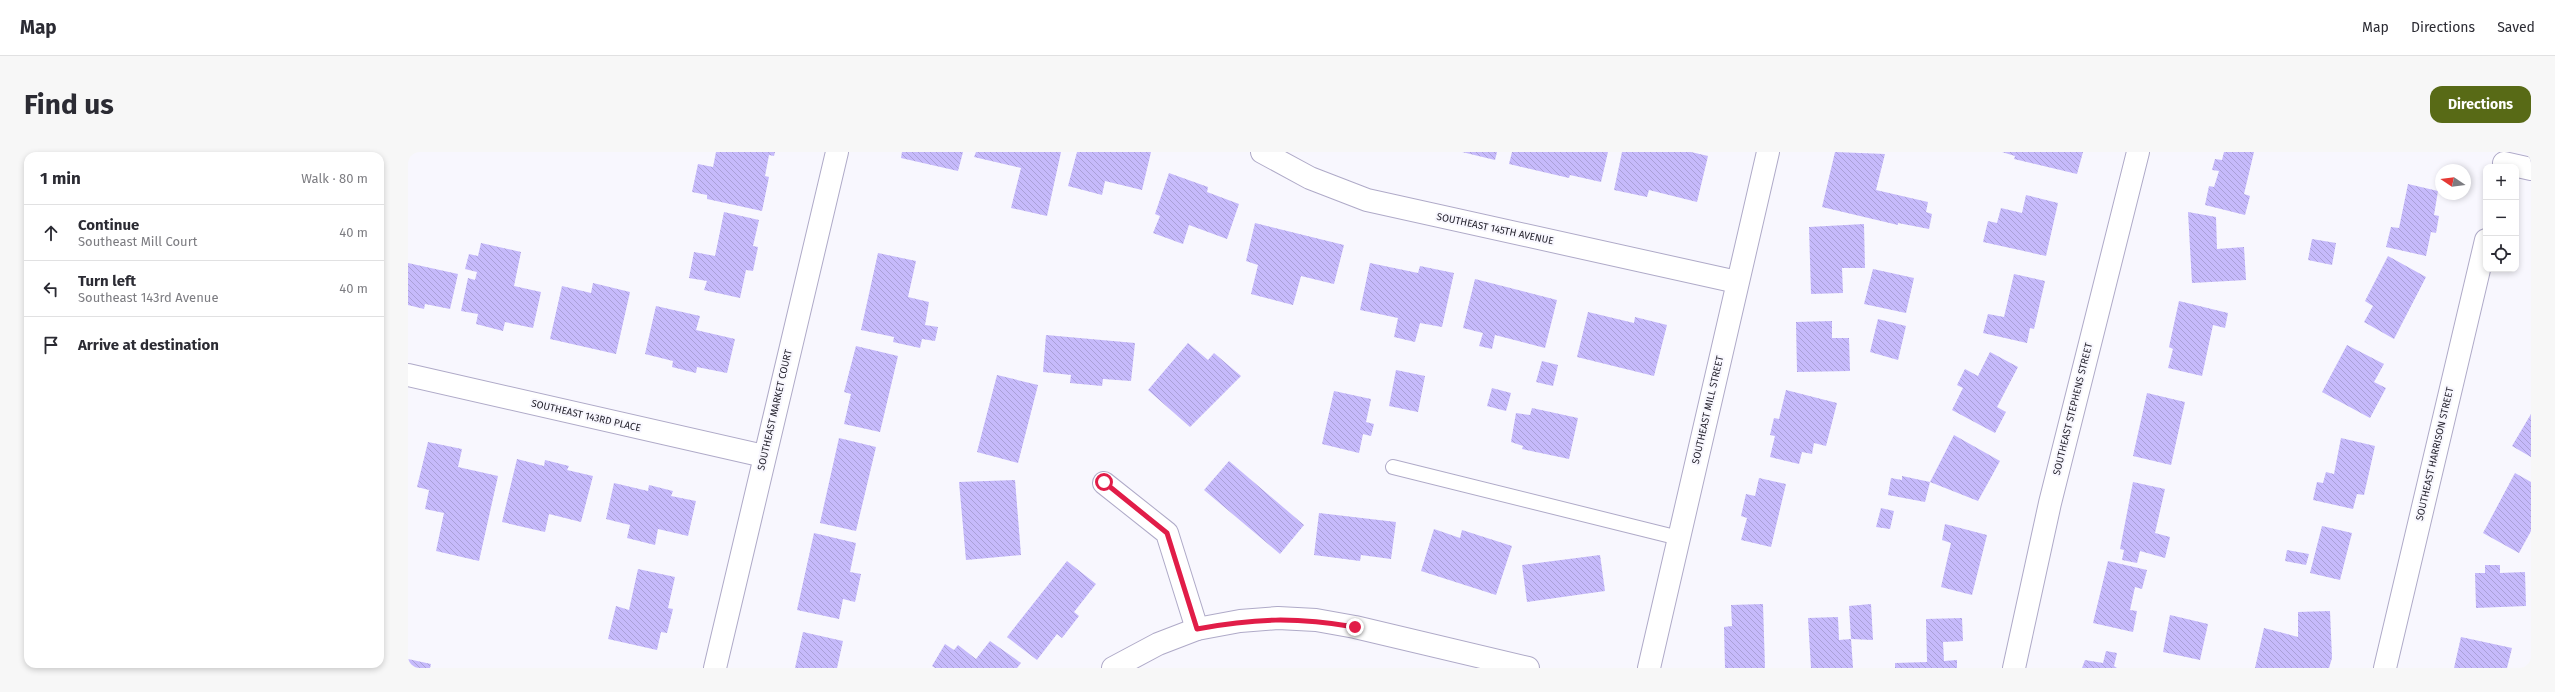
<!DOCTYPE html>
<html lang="en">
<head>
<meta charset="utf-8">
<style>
	:root { --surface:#fff; --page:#f7f7f7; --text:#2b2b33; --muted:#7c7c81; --line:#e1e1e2; --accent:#586a16 }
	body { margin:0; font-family:"Fira Sans",sans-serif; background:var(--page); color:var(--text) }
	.controls { position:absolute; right:12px; top:12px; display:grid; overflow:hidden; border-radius:8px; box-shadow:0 2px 6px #0003 }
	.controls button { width:36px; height:36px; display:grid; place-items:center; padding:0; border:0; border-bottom:1px solid var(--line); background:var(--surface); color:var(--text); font:20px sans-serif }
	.compass { position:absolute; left:2027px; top:12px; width:36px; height:36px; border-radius:50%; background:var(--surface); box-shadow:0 2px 6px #0003; rotate:283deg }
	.stop { position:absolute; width:12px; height:12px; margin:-9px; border:3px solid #e11d48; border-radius:50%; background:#fff }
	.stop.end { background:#e11d48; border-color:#fff; box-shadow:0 1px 4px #0008 }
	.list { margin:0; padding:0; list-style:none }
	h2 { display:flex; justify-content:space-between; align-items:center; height:52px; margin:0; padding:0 16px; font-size:17px }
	h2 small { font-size:13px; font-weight:400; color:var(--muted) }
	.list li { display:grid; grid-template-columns:26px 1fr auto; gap:12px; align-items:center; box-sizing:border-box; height:56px; padding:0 16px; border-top:1px solid var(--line) }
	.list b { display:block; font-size:15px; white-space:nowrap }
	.list p { margin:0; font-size:13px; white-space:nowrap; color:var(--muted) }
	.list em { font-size:13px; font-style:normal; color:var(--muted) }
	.icon { flex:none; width:22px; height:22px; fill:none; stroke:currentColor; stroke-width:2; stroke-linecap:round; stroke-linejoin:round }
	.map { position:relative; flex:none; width:2123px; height:516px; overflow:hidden; border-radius:12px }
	header { display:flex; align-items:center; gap:24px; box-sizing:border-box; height:56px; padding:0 20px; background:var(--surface); border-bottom:1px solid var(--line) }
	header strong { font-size:19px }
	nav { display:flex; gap:22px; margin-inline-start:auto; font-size:14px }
	.intro { display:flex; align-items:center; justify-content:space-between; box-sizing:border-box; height:96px; padding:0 24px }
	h1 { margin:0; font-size:28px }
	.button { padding:10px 18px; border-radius:12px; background:var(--accent); color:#fff; font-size:14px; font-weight:700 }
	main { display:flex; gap:24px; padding:0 24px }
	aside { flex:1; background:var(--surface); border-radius:12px; box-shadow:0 2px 6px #0003 }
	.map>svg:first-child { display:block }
	.building { fill:url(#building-back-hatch) }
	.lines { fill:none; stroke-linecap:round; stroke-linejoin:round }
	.service-casing { stroke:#afaac8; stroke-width:16 }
	.minor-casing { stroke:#afaac8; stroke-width:24 }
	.service { stroke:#fff; stroke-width:14 }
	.minor { stroke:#fff; stroke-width:22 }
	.route { stroke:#e11d48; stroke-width:5 }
	.labels { text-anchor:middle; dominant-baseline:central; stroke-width:4; stroke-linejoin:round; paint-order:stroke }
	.street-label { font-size:10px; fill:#26242f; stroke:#f8f7fe }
</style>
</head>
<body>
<header>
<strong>Map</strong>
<nav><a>Map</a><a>Directions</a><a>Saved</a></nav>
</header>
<div class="intro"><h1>Find us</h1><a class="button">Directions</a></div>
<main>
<aside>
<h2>1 min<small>Walk · 80 m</small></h2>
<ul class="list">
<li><svg class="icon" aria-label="ahead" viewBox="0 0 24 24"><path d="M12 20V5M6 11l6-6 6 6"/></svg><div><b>Continue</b><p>Southeast Mill Court</p></div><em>40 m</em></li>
<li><svg class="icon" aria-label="left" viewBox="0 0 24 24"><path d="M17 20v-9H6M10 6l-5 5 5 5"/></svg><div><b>Turn left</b><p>Southeast 143rd Avenue</p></div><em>40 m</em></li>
<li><svg class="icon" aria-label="arrive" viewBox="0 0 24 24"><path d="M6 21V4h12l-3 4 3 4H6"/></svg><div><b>Arrive at destination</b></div></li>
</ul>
</aside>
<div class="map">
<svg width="2123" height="516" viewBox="0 0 2123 516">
	<defs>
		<pattern id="building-back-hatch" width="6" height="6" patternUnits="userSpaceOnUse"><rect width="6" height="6" fill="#c6bafb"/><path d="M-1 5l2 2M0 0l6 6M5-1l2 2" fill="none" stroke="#aaa0d7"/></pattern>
	</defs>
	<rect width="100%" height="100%" fill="#f8f7fe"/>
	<g class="building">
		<polygon points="308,0 367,0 366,4 361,3 357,24 361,25 354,59 299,47 299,43 284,40 290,12 305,15"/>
		<polygon points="494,0 555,0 550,19 493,6"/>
		<polygon points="568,0 653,0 639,64 603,56 613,16 566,5"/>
		<polygon points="669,0 743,0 734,38 697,29 694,43 660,34"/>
		<polygon points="1054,0 1089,0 1087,8"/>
		<polygon points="1104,0 1200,0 1193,30 1162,23 1161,26 1101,12"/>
		<polygon points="1214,0 1283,0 1300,4 1289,50 1241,38 1239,45 1206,38"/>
		<polygon points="1427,0 1477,2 1468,38 1520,50 1518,60 1524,62 1521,77 1490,71 1490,73 1414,55"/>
		<polygon points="1594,0 1675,0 1669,22 1606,7 1607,4"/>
		<polygon points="1816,0 1846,0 1836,42 1842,44 1837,63 1797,53 1801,34 1806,35 1811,19 1804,18 1807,7 1814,8"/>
		<polygon points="761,21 800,35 799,40 831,52 819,87 781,73 775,92 745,81 752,64 747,62"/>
		<polygon points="2000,32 2030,39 2026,63 2031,64 2028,81 2023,80 2018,104 1978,95 1983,75 1991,76"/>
		<polygon points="1618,43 1650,51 1638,104 1575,90 1580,69 1589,71 1593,56 1614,61"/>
		<polygon points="316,60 351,68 345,94 350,95 345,119 338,118 332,146 296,138 299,129 281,126 286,100 307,104"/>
		<polygon points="1780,60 1808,65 1809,97 1836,95 1838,128 1784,131"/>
		<polygon points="847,71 936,93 926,132 893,124 885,153 843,142 850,113 838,109"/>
		<polygon points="1456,72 1457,116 1434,116 1435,141 1403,142 1401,75"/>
		<polygon points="1904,87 1928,91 1924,113 1900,108"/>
		<polygon points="73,91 113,100 106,134 133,140 125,176 97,170 95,179 68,172 70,162 53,159 60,126 67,128 69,120 57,117 61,102 70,104"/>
		<polygon points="470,101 508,109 500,145 521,150 517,173 530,175 527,189 514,187 512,196 485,190 486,185 453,178"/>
		<polygon points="1980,104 2018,125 1986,187 1956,170 1965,154 1957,149"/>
		<polygon points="0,111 50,122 42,157 17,152 16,157 0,153"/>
		<polygon points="962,111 1010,121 1012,114 1046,121 1034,175 1012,171 1007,190 986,185 990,166 952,158"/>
		<polygon points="1465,117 1506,126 1498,161 1456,152"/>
		<polygon points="1606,122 1637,129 1626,177 1622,176 1619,191 1575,181 1580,162 1596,165"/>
		<polygon points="1067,127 1149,148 1137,196 1087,183 1084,197 1071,194 1075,181 1055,176"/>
		<polygon points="185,131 222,140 208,202 142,187 154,134 183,141"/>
		<polygon points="1771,149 1820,161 1817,176 1805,173 1794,224 1760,216 1765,197 1761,195"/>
		<polygon points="248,154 292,164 288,178 327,187 319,221 289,215 288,221 264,215 265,209 237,202"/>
		<polygon points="1180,160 1226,171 1227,165 1259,173 1246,224 1169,205"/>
		<polygon points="1470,167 1498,174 1490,208 1462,200"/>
		<polygon points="1424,169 1424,186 1441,186 1442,219 1389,220 1388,170"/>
		<polygon points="638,183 727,191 723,229 695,227 694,234 662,231 663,223 635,220"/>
		<polygon points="780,191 800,208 806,201 833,224 782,275 740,238"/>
		<polygon points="1939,193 1976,212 1966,230 1978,236 1962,266 1914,240"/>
		<polygon points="448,194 490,204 472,280 436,272 443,242 436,240"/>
		<polygon points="1582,200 1610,215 1589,255 1598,260 1587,281 1544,258 1555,236 1549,233 1557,217 1570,224"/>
		<polygon points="1134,209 1150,213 1145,234 1128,230"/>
		<polygon points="988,218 1017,224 1010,260 981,254"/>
		<polygon points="589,223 630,233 610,311 569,300"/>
		<polygon points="1084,236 1103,241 1098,259 1079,254"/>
		<polygon points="1378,238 1429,251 1418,294 1406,291 1404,302 1394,300 1391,312 1362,305 1367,284 1362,283 1366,266 1371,267"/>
		<polygon points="926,239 963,247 958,270 966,272 963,284 955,282 951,301 914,292"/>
		<polygon points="1739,241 1777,250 1763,313 1725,304"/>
		<polygon points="1124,256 1170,266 1161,307 1114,297 1115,294 1103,290 1108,261 1122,263"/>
		<polygon points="2123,262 2123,305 2104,294"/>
		<polygon points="1546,283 1592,309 1570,349 1522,330"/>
		<polygon points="431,286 468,295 448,379 412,371"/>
		<polygon points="1933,286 1967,294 1956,343 1949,342 1945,357 1905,348 1909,330 1915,331 1918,320 1926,322"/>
		<polygon points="20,290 54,297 50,315 90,324 71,409 28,399 36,361 17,357 21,338 9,335"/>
		<polygon points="109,307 136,314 137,308 161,314 159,318 185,324 173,370 141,362 137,380 94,370"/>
		<polygon points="821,309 896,373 872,402 796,338"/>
		<polygon points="2107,321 2123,330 2123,379 2111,401 2075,381"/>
		<polygon points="1494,324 1522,330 1517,350 1480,343 1483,326 1494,328"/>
		<polygon points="1351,326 1378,332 1363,395 1333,388 1339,366 1333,364 1338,342 1347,344"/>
		<polygon points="607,328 613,403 558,408 551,330"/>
		<polygon points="1725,330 1757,337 1747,381 1762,385 1757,406 1732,399 1729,411 1714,408 1716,398 1712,397"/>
		<polygon points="206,331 240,339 241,333 265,339 263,344 288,349 280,384 250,377 247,393 219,386 222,373 198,367"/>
		<polygon points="1473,356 1486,359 1482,377 1468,375"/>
		<polygon points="911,361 988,370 983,407 953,403 952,409 906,403"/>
		<polygon points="1537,372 1579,383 1564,443 1533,435 1543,391 1534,388"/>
		<polygon points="1914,374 1944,381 1932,428 1902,421"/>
		<polygon points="1026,377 1052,386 1054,378 1104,394 1088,443 1013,419"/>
		<polygon points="406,381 448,391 442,420 453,422 447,450 435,447 431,467 389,458"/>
		<polygon points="1879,398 1901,402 1898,413 1877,409"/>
		<polygon points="1192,403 1197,439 1119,450 1114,413"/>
		<polygon points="659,409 688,432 666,460 671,464 654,486 649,482 629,508 599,485"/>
		<polygon points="1700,409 1739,418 1734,437 1727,435 1722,458 1729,459 1725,480 1685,471"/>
		<polygon points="2077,413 2092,413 2092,421 2117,420 2118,454 2068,456 2067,421 2077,421"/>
		<polygon points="230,417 267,425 260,456 265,457 259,481 253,480 249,498 200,487 208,454 221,458"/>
		<polygon points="1355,452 1357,516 1317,516 1316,475 1324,474 1323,453"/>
		<polygon points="1463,452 1465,488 1443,487 1445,516 1403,516 1400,466 1430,465 1431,488 1443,487 1441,454"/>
		<polygon points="1922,459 1924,506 1921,516 1847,516 1856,476 1890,485 1890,460"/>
		<polygon points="1762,463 1800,472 1792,508 1755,500"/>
		<polygon points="1554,466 1555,489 1535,490 1536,509 1549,508 1549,516 1487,516 1487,511 1519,510 1518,467"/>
		<polygon points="395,480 435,489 429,516 387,516"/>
		<polygon points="2053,485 2104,496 2099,516 2046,516"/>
		<polygon points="582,489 613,511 609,516 527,516 524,514 537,492 546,498 550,493 568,507"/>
		<polygon points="1698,499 1709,501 1706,514 1709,516 1674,516 1677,508 1695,511"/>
		<polygon points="0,507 23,512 22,516 0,516"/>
	</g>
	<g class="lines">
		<defs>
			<polyline id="service" points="985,315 1271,386"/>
			<g id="minor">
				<polyline points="854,0 902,26 959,48 1329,130"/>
				<polyline points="2096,11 2123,17"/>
				<polyline points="0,223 356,304"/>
				<polyline points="696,331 759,381 789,477"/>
				<polyline points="307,516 429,0"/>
				<polyline points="705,516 750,492 789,477 832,469 870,466 908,468 947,475 1120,516"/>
				<polyline points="1241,516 1360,0"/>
				<polyline points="1606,516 1642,351 1730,0"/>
				<polyline points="1977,516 2078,88"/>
			</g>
		</defs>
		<use href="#service" class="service-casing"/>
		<use href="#minor" class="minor-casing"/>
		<use href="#service" class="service"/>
		<use href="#minor" class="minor"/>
	</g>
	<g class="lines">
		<path class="route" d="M696 330 759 381 789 477C847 466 888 465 947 475"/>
	</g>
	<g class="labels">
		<g class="street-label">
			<text transform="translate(1087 77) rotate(12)">SOUTHEAST 145TH AVENUE</text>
			<text transform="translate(1665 257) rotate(-76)">SOUTHEAST STEPHENS STREET</text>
			<text transform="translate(367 258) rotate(-77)">SOUTHEAST MARKET COURT</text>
			<text transform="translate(1300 258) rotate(-77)">SOUTHEAST MILL STREET</text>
			<text transform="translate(178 264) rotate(13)">SOUTHEAST 143RD PLACE</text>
			<text transform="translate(2027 302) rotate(-77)">SOUTHEAST HARRISON STREET</text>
		</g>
	</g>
</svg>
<div class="controls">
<button>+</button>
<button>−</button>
<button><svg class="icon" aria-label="locate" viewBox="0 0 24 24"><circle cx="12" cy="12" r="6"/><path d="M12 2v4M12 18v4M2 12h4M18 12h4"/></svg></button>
</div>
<svg class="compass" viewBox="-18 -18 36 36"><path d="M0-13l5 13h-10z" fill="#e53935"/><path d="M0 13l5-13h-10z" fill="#7c7c81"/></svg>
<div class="stop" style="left:696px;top:330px"></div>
<div class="stop end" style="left:947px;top:475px"></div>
</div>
</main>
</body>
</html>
